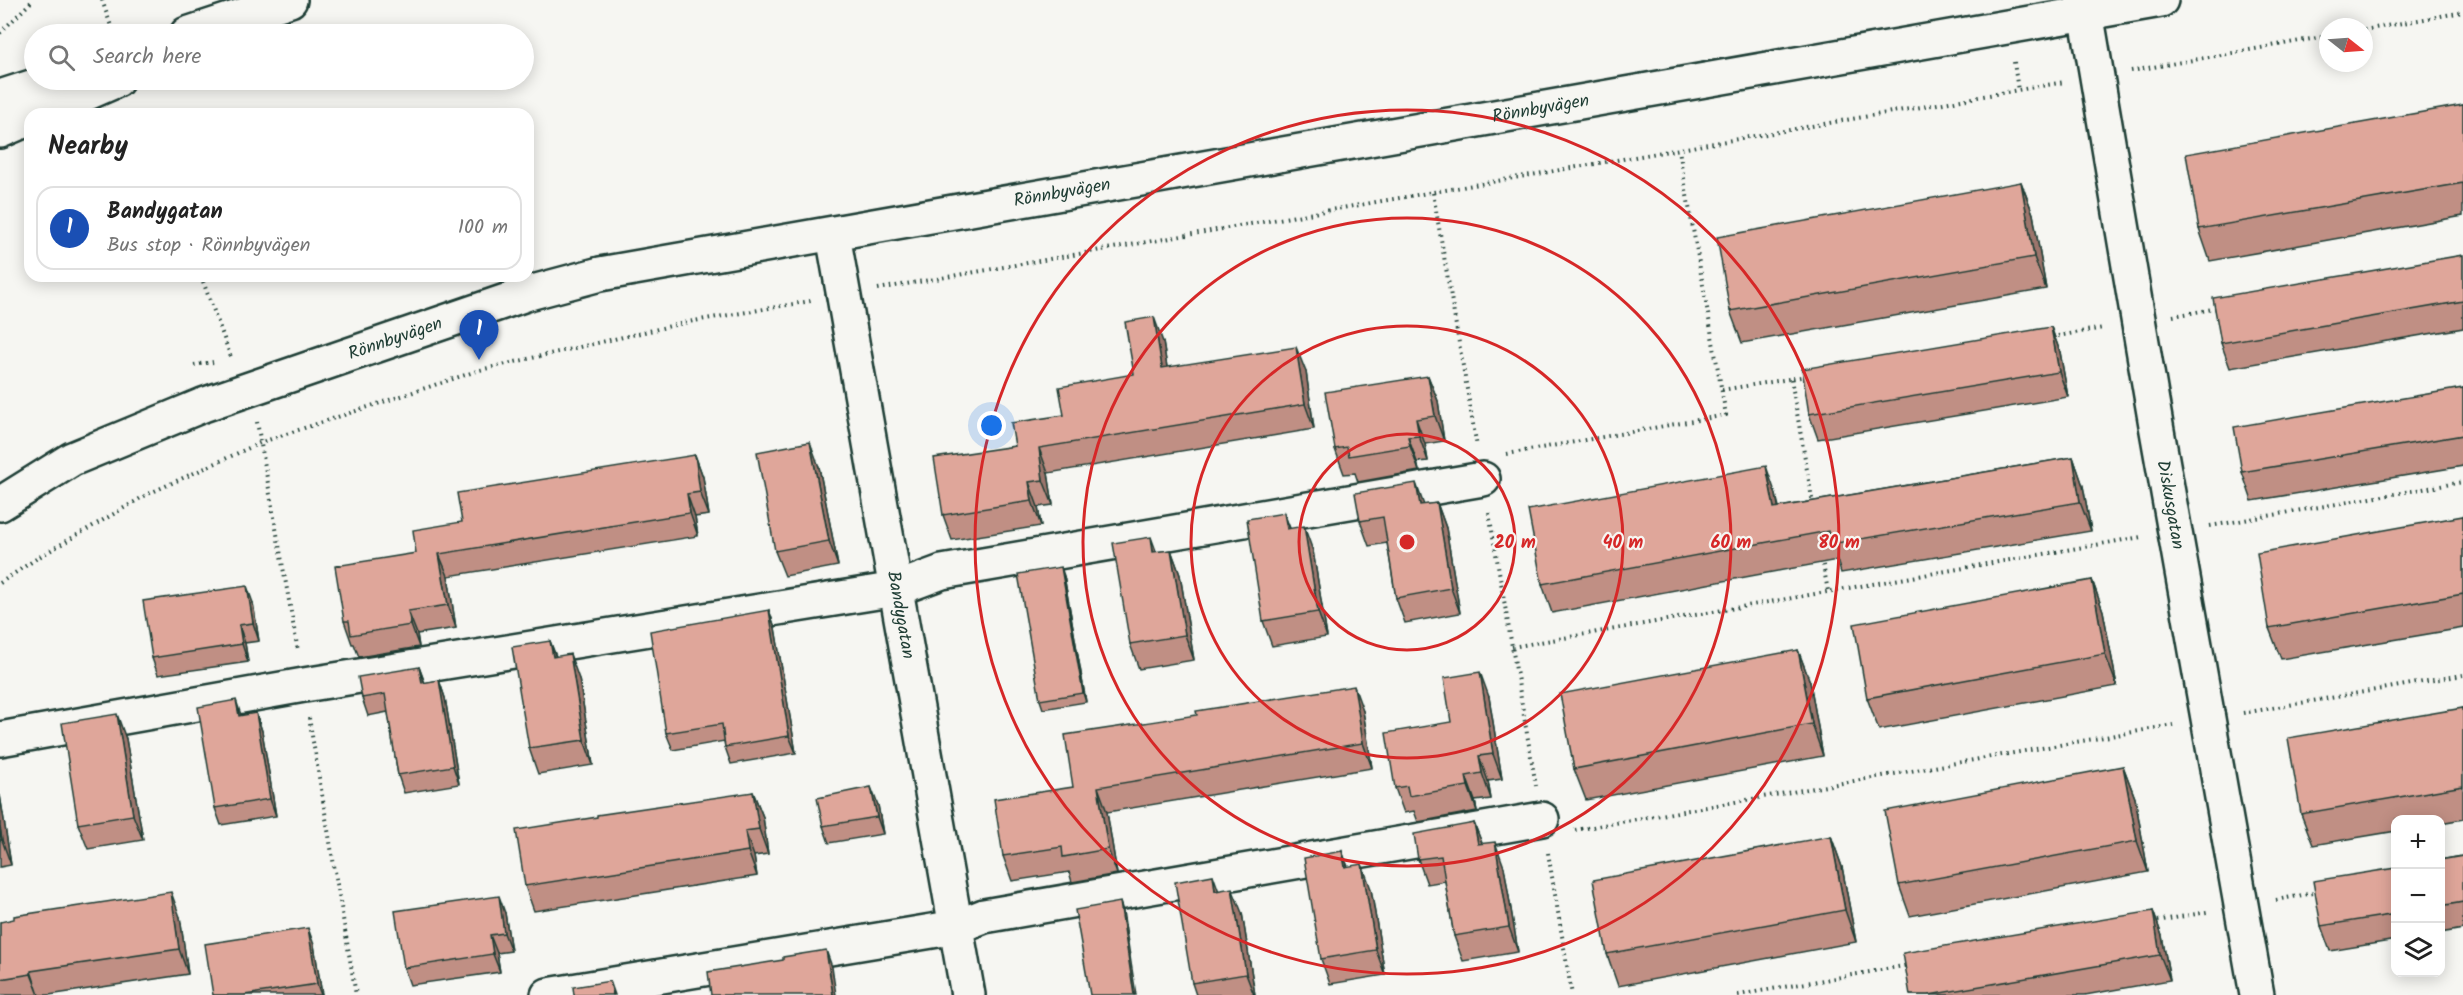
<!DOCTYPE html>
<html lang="en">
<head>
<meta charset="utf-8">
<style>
	:root { --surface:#fff; --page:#f6f6f6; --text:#222; --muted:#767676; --line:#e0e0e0; --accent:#0b8043 }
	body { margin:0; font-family:Kalam,sans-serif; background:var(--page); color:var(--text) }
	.controls { position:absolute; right:18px; bottom:18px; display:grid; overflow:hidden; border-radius:12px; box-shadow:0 3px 15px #0003 }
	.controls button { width:54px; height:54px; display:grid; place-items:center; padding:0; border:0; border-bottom:2px solid var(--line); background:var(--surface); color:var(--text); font:30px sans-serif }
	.compass { position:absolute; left:2319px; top:18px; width:54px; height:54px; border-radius:50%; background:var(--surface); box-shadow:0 3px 15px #0003; rotate:107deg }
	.you { position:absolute; left:992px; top:426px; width:21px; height:21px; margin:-15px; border:4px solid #fff; border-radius:50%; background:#1a73e8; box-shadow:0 0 0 9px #1a73e833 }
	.badge { display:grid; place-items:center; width:39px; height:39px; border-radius:50%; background:var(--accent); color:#fff; font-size:20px; font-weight:700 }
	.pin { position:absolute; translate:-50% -50px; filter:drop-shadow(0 2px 3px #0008) }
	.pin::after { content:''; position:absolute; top:32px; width:21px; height:18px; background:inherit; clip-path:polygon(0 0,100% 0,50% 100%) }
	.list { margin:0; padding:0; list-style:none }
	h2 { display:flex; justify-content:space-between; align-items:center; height:78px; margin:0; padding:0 24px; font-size:26px }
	h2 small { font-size:20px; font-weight:400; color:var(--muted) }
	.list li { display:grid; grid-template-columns:39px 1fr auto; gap:18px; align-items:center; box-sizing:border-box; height:84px; margin:0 12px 12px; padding:0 12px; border:2px solid var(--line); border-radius:18px }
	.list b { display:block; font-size:22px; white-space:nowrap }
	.list p { margin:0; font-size:20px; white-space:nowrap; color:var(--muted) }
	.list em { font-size:20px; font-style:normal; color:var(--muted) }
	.icon { flex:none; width:33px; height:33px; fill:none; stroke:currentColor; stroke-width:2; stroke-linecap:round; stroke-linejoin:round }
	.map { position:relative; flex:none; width:2463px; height:995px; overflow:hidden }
	.search { position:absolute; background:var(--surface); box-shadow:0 3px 15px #0003; left:24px; top:24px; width:510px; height:66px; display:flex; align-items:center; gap:15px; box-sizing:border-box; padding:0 21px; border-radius:33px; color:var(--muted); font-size:22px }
	.panel { position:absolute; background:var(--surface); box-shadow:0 3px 15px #0003; left:24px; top:108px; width:510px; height:174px; border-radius:18px }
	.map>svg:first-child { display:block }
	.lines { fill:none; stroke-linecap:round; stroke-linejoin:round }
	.minor-casing { stroke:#1f3d34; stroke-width:38 }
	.major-casing { stroke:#1f3d34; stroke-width:38 }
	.path { stroke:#1f3d34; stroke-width:4; stroke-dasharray:1.5 4.5; stroke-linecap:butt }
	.minor { stroke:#f6f6f2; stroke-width:33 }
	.major { stroke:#f6f6f2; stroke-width:33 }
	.wall { fill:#c08f84; stroke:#1f3d34; stroke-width:1.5 }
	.shaded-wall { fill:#9c746c; stroke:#1f3d34; stroke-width:1.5 }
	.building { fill:#dfa69a; stroke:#1f3d34; stroke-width:1.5 }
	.ring { fill:none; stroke:#d62828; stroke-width:3 }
	.labels { text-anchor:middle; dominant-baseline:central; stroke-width:4.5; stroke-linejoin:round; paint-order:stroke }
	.street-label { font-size:18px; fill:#1f3d34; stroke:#f6f6f2 }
	.centre { fill:#d62828; stroke:#f6f6f2; stroke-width:3 }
	.ring-label { font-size:18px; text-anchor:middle; font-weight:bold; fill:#d62828; stroke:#f6f6f2; stroke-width:4.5; stroke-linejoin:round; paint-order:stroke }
</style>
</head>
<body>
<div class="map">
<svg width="2463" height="995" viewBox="0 0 2463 995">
	<rect width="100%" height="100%" fill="#f6f6f2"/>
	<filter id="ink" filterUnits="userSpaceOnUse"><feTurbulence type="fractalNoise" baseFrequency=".0167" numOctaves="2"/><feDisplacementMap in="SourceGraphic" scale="12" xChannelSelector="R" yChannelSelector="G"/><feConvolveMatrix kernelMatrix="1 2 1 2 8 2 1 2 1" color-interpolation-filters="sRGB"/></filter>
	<g filter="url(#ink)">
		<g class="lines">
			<defs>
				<g id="minor">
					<path id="s1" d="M2086 12 2156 425 2257 995"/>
					<path id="s2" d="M833 235 968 995"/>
					<path id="s3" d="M0 504 72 459 203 405 529 293 600 274 2161 0"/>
					<polyline points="0,739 304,685 896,589 942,572 1483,479"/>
					<polyline points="548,995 956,927 984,916 1542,819"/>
				</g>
				<g id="major">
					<polyline points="187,34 290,0"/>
					<polyline points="0,97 53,80"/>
					<polyline points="39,114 117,80"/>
					<polyline points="0,131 30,118"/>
				</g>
			</defs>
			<use href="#minor" class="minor-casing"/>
			<use href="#major" class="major-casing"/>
			<g class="path">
				<polyline points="102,0 113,32"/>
				<polyline points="2364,30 2463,12"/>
				<polyline points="0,33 33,0"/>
				<polyline points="2014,62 2018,91"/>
				<polyline points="2131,71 2328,36"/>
				<polyline points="1433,193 1477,447"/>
				<polyline points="201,276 232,360"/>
				<polyline points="878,289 2064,82"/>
				<polyline points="2173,316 2219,308"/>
				<polyline points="2052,337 2103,328"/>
				<polyline points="194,365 213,362"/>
				<polyline points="1791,379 1813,504"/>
				<polyline points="1722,390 1807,376"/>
				<polyline points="257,422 298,651"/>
				<polyline points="1507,454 1726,415 1679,150"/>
				<polyline points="1489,513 1536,786"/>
				<polyline points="2210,526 2463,482"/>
				<polyline points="1822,559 1828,591"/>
				<polyline points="0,583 39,557 148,494 262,442 480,370 688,322 811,301"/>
				<polyline points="1512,647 2141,537"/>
				<polyline points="2243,713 2463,675"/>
				<polyline points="309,718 356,995"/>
				<polyline points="1575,830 2173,725"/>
				<polyline points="1548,853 1572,995"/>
				<polyline points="2276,900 2319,892"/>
				<polyline points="2152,922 2207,912"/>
				<polyline points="1738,995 1909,965"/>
			</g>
			<use href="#minor" class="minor"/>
			<use href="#major" class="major"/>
		</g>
		<g class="wall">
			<polygon points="2463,105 2463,216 2210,261 2199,229"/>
			<polygon points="2021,182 2033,214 2046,289 1742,343 1730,311"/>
			<polygon points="2463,256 2463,328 2230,368 2221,343"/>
			<polygon points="2051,327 2060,352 2068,397 1818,439 1809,414"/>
			<polygon points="1163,342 1167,367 1306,372 1314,429 1048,473 1053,505 1038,507 1041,526 952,540 943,515 1015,446 1064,415 1134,374"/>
			<polygon points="1428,376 1438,401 1444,441 1425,444 1428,461 1417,462 1419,471 1358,482 1355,473 1344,474 1335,449"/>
			<polygon points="2463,388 2463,466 2252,501 2242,472"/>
			<polygon points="695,455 703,477 709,515 695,517 698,536 448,576 456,628 417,634 419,647 359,657 354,644 352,644 344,621 416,553 462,522"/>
			<polygon points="2073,457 2083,486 2091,531 1841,573 1837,560 1552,613 1542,584 1776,495 1779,507"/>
			<polygon points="819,467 838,566 785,576 775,551"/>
			<polygon points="1437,503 1446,528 1460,613 1405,623 1396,598 1387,543 1369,546 1360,521 1424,505"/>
			<polygon points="1284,513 1290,528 1313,551 1327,637 1272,646 1263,621"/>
			<polygon points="2463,516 2463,628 2281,659 2269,628"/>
			<polygon points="1171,550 1180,575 1194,660 1139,669 1130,644 1156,552"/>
			<polygon points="1064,576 1086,702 1043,709 1040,700"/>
			<polygon points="2092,580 2103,611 2117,686 1879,730 1867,698"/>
			<polygon points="253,603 259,641 245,643 248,662 158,675 152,658"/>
			<polygon points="769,610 775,628 796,753 731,764 725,747 724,741 673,750 666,733"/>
			<polygon points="550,641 556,656 579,679 593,765 538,774 529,748"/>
			<polygon points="1798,650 1810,682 1823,756 1586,800 1574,769"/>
			<polygon points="419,667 425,683 439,680 445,698 459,784 404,793 398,775 388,712 368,716 362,698"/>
			<polygon points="1489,697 1502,779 1488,781 1491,799 1475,801 1477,811 1418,822 1414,811 1404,813 1395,788 1451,722"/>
			<polygon points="2463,708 2463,819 2440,823 2440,819 2396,819 2396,831 2313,845 2301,814"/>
			<polygon points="1363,711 1372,768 1107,812 1117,874 1072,882 1069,872 1012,881 1003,856 1073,787"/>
			<polygon points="256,713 262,731 276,816 221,825 215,808"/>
			<polygon points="126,739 143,840 88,849 78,824"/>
			<polygon points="2123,766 2135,798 2148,872 1910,916 1899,885"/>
			<polygon points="753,792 763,817 768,854 754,856 757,876 534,911 525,886"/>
			<polygon points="0,795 11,865 0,867"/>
			<polygon points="878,805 883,834 829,843 823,826"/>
			<polygon points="1474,823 1482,844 1504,867 1518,952 1463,961 1454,936 1445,881 1427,884 1418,859"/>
			<polygon points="1831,836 1842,867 1856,942 1618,986 1607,954"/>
			<polygon points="1342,851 1348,867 1371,889 1385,975 1330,984 1321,959"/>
			<polygon points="2463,856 2463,929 2440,933 2440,860"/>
			<polygon points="2396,868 2396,940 2330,951 2321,926"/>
			<polygon points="1218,891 1242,913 1255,995 1196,995 1192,983"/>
			<polygon points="2153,911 2162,936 2170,980 2085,995 1910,995"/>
			<polygon points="505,913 511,951 497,953 500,972 410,985 404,968"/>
			<polygon points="180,917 188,974 49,995 0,995 0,922"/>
			<polygon points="314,945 322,995 213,995"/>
		</g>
		<g class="shaded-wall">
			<polygon points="2021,182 2033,214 2046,289 2034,257"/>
			<polygon points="1154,317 1163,342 1171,393 1162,368"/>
			<polygon points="2051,327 2060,352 2068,397 2059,372"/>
			<polygon points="1296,347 1306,372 1314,429 1305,404"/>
			<polygon points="1428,376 1438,401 1444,441 1435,416"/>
			<polygon points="1416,419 1425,444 1428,461 1419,436"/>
			<polygon points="1408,437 1417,462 1419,471 1410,446"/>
			<polygon points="810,442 819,467 838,566 829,541"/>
			<polygon points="1039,448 1048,473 1053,505 1043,480"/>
			<polygon points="695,455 703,477 709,515 700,492"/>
			<polygon points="2073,457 2083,486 2091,531 2080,502"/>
			<polygon points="1766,466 1776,495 1784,537 1774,508"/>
			<polygon points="1029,482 1038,507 1041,526 1032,501"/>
			<polygon points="1416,483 1425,508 1420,505"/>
			<polygon points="687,494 695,517 698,536 690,513"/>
			<polygon points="1437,503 1446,528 1460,613 1451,588"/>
			<polygon points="1284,513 1293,538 1287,529"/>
			<polygon points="1304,526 1313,551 1327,637 1318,612"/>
			<polygon points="1151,537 1160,562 1153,552"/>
			<polygon points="1171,550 1180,575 1194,660 1185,635"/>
			<polygon points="439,554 448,576 456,628 448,605"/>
			<polygon points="1061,567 1064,576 1086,702 1083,693"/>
			<polygon points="2092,580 2103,611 2117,686 2105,654"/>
			<polygon points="247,586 253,603 259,641 253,623"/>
			<polygon points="769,610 775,628 796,753 789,736"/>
			<polygon points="408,611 417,634 419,647 411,625"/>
			<polygon points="239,625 245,643 248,662 242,644"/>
			<polygon points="550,641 559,666 553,657"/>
			<polygon points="1798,650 1810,682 1823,756 1812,724"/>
			<polygon points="570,654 579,679 593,765 584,740"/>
			<polygon points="419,667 425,684 422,683"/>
			<polygon points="1480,672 1489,697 1502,779 1493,754"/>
			<polygon points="439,680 445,698 459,784 453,766"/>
			<polygon points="1354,686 1363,711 1372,768 1363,743"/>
			<polygon points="236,700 242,718 239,716"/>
			<polygon points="256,713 262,731 276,816 270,799"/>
			<polygon points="117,714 126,739 143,840 133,815"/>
			<polygon points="1479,756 1488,781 1491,799 1482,773"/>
			<polygon points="2123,766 2135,798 2148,872 2137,841"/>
			<polygon points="1466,776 1475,801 1477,811 1468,786"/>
			<polygon points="871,787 878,805 883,834 877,817"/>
			<polygon points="1098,787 1107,812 1117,874 1108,849"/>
			<polygon points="753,792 763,817 768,854 759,829"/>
			<polygon points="0,795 11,865 2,840 0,827"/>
			<polygon points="1474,823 1484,848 1478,844"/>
			<polygon points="745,831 754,856 757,876 748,851"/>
			<polygon points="1831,836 1842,867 1856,942 1845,910"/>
			<polygon points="1495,842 1504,867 1518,952 1509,927"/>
			<polygon points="1342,851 1351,876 1345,867"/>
			<polygon points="1362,864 1371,889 1385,975 1376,950"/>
			<polygon points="1213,875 1222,900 1215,891"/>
			<polygon points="1232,888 1242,913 1255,995 1254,995 1246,974"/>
			<polygon points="171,892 180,917 188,974 179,949"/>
			<polygon points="499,896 505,913 511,951 504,933"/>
			<polygon points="1120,902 1123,911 1136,995 1134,995"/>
			<polygon points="2153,911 2162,936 2170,980 2160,955"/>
			<polygon points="308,928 314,945 322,995 321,995 317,984"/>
			<polygon points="490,935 497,953 500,972 493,954"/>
			<polygon points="826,950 832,967 836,995 833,995"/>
			<polygon points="31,971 39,995 31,974"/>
			<polygon points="610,981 615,995 613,995"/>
		</g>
		<g class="building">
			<polygon points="2463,105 2463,183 2199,229 2186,154"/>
			<polygon points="2021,182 2034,257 1730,311 1717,237"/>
			<polygon points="2463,255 2463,301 2221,343 2213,298"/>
			<polygon points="1154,317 1162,368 1296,347 1305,404 1039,448 1043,480 1029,482 1032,501 943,515 934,458 1015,446 1011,423 1064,415 1059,387 1134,374 1125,322"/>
			<polygon points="2051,327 2059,372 1809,414 1802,369"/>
			<polygon points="1428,376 1435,416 1416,419 1419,436 1408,437 1410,446 1349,456 1347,447 1335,449 1325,392"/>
			<polygon points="2463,388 2463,435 2242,472 2234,427"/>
			<polygon points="810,442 829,541 775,551 757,452"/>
			<polygon points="695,455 700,492 687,494 690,513 439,554 448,605 408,611 411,625 351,635 349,621 344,621 335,566 416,553 413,530 462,522 457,493"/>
			<polygon points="2073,457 2080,502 1831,544 1828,531 1542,584 1528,510 1766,466 1774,508"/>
			<polygon points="1416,483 1420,505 1437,503 1451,588 1396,598 1383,517 1360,521 1355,493"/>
			<polygon points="1284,513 1287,529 1304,526 1318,612 1263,621 1247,519"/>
			<polygon points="2463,516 2463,594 2269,628 2257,553"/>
			<polygon points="1151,537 1153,552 1171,550 1185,635 1130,644 1113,543"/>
			<polygon points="1061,567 1083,693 1040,700 1018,574"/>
			<polygon points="2092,580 2105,654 1867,698 1854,624"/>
			<polygon points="247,586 253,623 239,625 242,644 152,658 143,601"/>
			<polygon points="769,610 789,736 725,747 722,724 666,733 650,631"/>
			<polygon points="550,641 553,657 570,654 584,740 529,748 512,647"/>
			<polygon points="1798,650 1812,724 1574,769 1560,694"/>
			<polygon points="419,667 422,683 439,680 453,766 398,775 385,694 362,698 358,677"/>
			<polygon points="1480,672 1493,754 1479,756 1482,773 1466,776 1468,786 1409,796 1407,786 1395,788 1386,733 1451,722 1444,678"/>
			<polygon points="1354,686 1363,743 1098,787 1108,849 1063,857 1062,847 1003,856 994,799 1073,787 1065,735 1197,715 1196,711"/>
			<polygon points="236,700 239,716 256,713 270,799 215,808 198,707"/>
			<polygon points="2463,708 2463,786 2301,814 2288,738"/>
			<polygon points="117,714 133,815 78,824 62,723"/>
			<polygon points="2123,766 2137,841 1899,885 1885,811"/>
			<polygon points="871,787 877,817 823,826 817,798"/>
			<polygon points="753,792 759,829 745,831 748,851 525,886 516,830 597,817 597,815"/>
			<polygon points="1474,823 1478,844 1495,842 1509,927 1454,936 1441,856 1418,859 1414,834"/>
			<polygon points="0,827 2,840 0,840"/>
			<polygon points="1831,836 1845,910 1607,954 1593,880"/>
			<polygon points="1342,851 1345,867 1362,864 1376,950 1321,959 1304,858"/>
			<polygon points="2463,856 2463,902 2440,906 2440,860"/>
			<polygon points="2396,868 2396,914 2321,926 2313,881"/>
			<polygon points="1213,875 1215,891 1232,888 1246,974 1192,983 1175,882"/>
			<polygon points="171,892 179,949 31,971 31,974 0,979 0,922 14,919 14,916"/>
			<polygon points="499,896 504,933 490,935 493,954 404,968 395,911"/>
			<polygon points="1120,902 1134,995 1090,995 1075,910"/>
			<polygon points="2153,911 2160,955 1929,995 1910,995 1903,953"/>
			<polygon points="308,928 317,984 244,995 213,995 205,944"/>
			<polygon points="826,950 833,995 711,995 708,972 783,960 783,957"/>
			<polygon points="610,981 613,995 574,995 573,987"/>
		</g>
	</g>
	<g class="ring">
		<circle cx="1407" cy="542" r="108"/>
		<circle cx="1407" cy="542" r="216"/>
		<circle cx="1407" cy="542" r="324"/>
		<circle cx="1407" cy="542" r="432"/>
	</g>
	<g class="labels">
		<g class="street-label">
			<text stroke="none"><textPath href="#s3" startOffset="1600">Rönnbyvägen</textPath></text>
			<text stroke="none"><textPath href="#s3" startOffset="1114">Rönnbyvägen</textPath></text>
			<text stroke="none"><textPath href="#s3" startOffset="430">Rönnbyvägen</textPath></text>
			<text stroke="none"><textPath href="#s1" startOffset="500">Diskusgatan</textPath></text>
			<text stroke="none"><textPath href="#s2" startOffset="386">Bandygatan</textPath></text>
		</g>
	</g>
	<circle cx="1407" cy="542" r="9" class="centre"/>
	<g class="ring-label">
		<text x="1515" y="548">20 m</text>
		<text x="1623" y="548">40 m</text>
		<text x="1731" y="548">60 m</text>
		<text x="1839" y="548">80 m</text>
	</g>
</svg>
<div class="controls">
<button>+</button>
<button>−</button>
<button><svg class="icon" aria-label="layers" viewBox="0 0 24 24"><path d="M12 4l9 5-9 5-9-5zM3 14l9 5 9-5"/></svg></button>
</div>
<svg class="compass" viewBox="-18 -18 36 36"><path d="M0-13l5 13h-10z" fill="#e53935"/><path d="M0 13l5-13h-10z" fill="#767676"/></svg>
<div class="you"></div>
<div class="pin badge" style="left:479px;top:360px;background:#1a4fb4">1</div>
<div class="search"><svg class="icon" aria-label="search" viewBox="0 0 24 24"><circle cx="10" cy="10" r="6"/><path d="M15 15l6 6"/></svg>Search here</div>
<section class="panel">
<h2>Nearby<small></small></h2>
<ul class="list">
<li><span class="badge" style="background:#1a4fb4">1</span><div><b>Bandygatan</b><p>Bus stop · Rönnbyvägen</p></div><em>100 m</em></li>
</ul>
</section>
</div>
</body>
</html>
